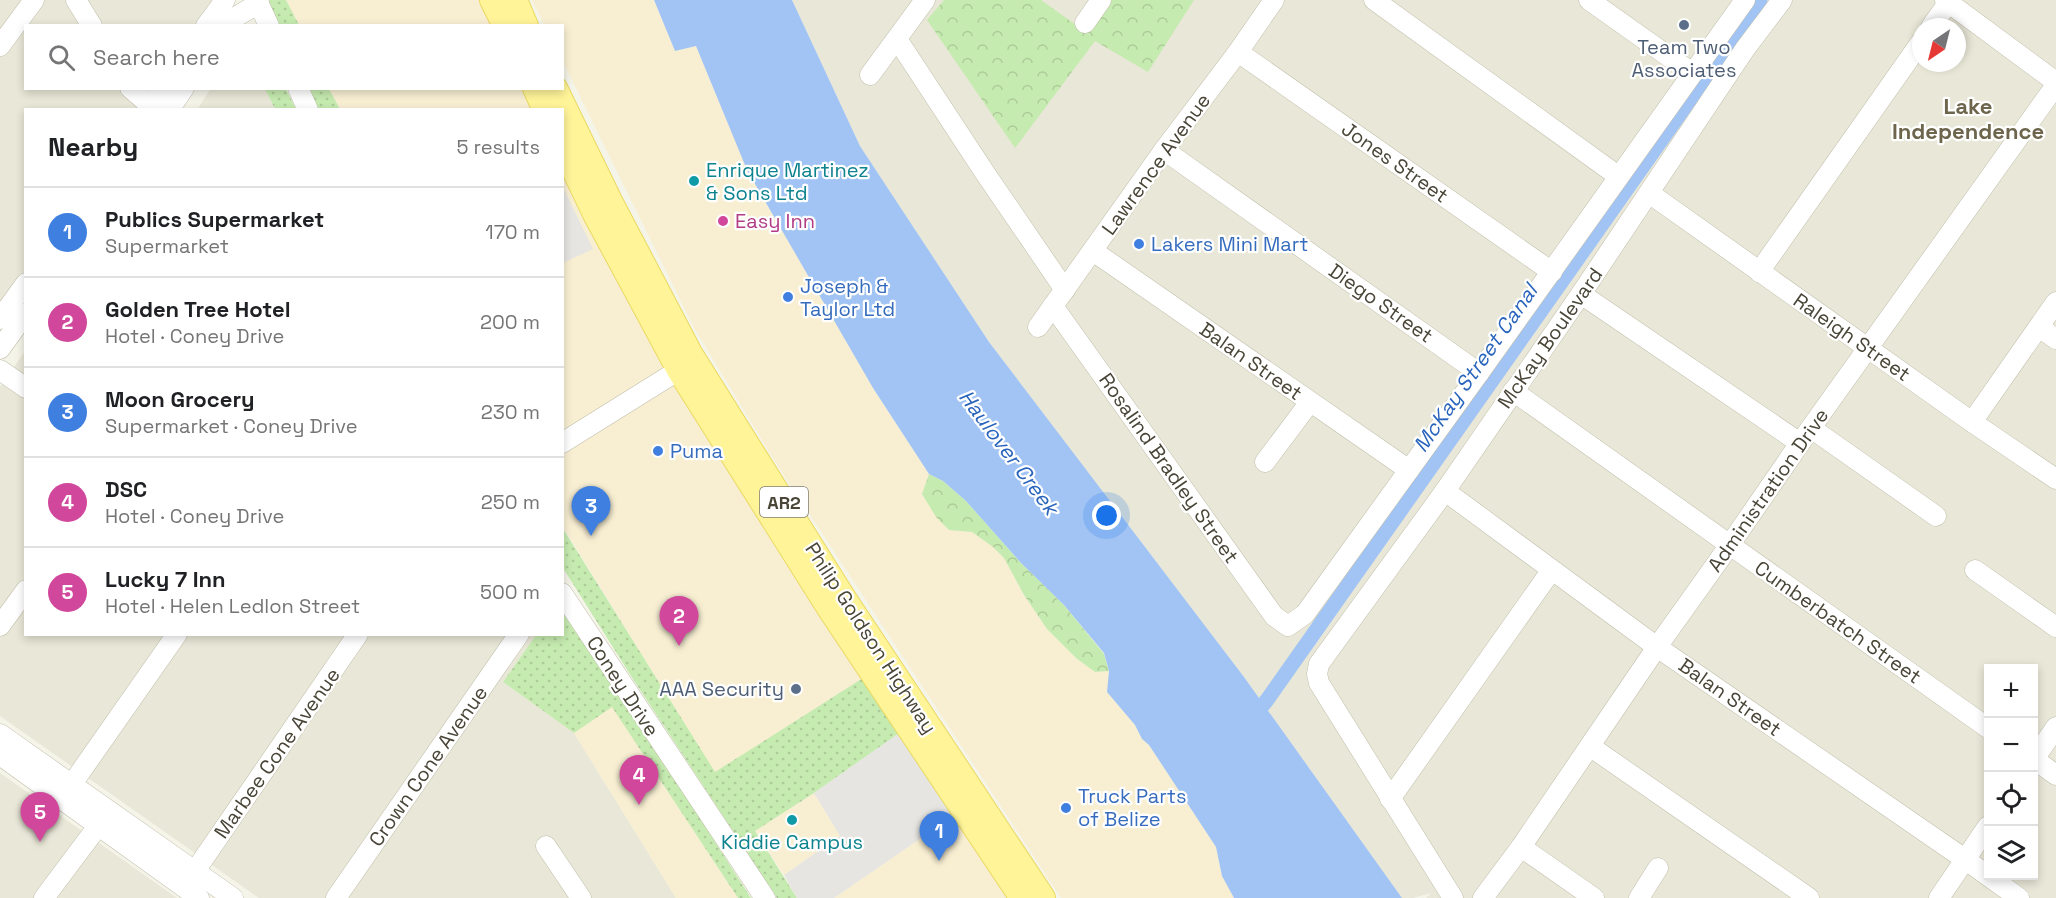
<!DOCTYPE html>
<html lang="en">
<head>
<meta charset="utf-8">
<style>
	:root { --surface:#fff; --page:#f2f2f2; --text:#202124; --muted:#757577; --line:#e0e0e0; --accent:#843e1e }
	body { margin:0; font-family:"Space Grotesk",sans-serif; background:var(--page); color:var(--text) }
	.controls { position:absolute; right:18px; bottom:18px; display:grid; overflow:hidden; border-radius:0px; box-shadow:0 3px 9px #0003 }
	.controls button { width:54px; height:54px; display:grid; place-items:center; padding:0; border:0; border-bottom:2px solid var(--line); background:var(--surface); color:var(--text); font:30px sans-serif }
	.compass { position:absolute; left:1912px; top:18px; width:54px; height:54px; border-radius:50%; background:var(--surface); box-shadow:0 3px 9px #0003; rotate:215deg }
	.you { position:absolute; left:1107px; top:516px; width:21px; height:21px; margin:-15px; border:4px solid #fff; border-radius:50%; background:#1a73e8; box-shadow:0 0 0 9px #1a73e833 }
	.badge { display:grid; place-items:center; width:39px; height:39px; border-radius:50%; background:var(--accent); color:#fff; font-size:20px; font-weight:700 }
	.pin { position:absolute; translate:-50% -50px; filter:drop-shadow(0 2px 3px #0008) }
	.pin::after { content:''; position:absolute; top:32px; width:21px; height:18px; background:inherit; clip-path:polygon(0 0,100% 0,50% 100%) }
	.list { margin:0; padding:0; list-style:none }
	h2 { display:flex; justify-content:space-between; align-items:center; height:78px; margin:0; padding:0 24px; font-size:26px }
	h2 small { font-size:20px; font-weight:400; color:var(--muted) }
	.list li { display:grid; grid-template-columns:39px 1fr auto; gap:18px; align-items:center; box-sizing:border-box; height:90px; padding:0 24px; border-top:2px solid var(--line) }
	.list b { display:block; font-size:22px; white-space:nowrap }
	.list p { margin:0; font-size:20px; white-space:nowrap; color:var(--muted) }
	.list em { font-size:20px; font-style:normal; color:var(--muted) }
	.icon { flex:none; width:33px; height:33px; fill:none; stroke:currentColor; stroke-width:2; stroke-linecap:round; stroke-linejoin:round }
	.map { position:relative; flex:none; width:2056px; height:898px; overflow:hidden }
	.search { position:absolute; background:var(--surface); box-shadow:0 3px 9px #0003; left:24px; top:24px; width:540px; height:66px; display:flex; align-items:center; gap:15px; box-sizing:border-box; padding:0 21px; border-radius:0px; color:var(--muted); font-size:22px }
	.panel { position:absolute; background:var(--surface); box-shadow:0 3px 9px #0003; left:24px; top:108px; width:540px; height:528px; border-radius:0px }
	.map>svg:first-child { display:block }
	.residential { fill:#e9e7d7; fill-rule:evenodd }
	.commercial { fill:#f8efd3 }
	.grass { fill:url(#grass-dots) }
	.forest { fill:url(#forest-crowns) }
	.parking { fill:#e6e5e1 }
	.water { fill:#a2c4f4 }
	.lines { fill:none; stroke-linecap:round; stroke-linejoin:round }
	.canal { stroke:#a2c4f4; stroke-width:15 }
	.minor-casing { stroke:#c1beab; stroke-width:21 }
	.major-casing { stroke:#ead961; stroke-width:26 }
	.minor { stroke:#fff; stroke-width:20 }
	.major { stroke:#fff498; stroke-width:24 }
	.service-dot { fill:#5c6f8a; stroke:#fff; stroke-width:2 }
	.culture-dot { fill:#0f9aa8; stroke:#fff; stroke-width:2 }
	.hotel-dot { fill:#d1479c; stroke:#fff; stroke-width:2 }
	.shop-dot { fill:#3f7fe0; stroke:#fff; stroke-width:2 }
	.labels { text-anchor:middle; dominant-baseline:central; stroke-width:4.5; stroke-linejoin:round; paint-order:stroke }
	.shield { fill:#fff; stroke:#807d73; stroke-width:1.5 }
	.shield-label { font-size:18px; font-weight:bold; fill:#494537 }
	.service-label { font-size:20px; fill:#4e5e75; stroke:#fff }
	.street-label { font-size:20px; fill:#494537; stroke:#fff }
	.culture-label { font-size:20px; fill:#0d838f; stroke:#fff; text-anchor:start }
	.hotel-label { font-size:20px; fill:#b23c85; stroke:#fff; text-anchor:start }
	.shop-label { font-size:20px; fill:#366cbe; stroke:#fff; text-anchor:start }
	.water-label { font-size:21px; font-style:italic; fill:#2964bc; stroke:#fff }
	.quarter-label { font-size:22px; font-weight:bold; fill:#6d664d; stroke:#fff }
</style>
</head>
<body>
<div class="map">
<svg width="2056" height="898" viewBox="0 0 2056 898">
	<defs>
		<pattern id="grass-dots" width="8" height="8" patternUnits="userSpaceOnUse" patternTransform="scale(1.5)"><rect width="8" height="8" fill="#c6ebb0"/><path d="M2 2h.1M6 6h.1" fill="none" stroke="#accb98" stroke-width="1.8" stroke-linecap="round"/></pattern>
		<pattern id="forest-crowns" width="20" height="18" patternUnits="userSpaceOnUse" patternTransform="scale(1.5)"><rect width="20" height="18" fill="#c6ebb0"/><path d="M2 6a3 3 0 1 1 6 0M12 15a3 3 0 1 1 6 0" fill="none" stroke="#accb98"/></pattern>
	</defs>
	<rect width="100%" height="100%" fill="#f5f4e9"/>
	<g class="residential">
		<polygon points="0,0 214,0 196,25 26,26 26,88 153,89 138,109 26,110 25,274 0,311"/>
		<path d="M792 0H2056V898H1426L1431 893 1413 898H1402L1244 677 989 342 860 146ZM1921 27H1957V63H1921ZM1988 668H2034V876H1988Z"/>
		<polygon points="211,88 265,89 275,109 197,110"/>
		<polygon points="25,351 26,634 536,635 503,682 574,733 676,898 259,898 0,716 0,387"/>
		<polygon points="0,773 177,898 0,898"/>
	</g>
	<g class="commercial">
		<polygon points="286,0 484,0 496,25 299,25"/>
		<polygon points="532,0 654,0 675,51 696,46 747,170 873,388 929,474 922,495 949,530 972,531 993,547 1004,558 1024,595 1047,629 1076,658 1095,672 1109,671 1107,692 1135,725 1142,739 1149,745 1216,847 1222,875 1234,898 1061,898 774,460 694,328 563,62 562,26 544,25"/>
		<polygon points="329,89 526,89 536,109 340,109"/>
		<polygon points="562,163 863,678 715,773 563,527"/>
		<polygon points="612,706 738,898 676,898 574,733"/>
		<polygon points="814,793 840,836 784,875 755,831"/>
		<polygon points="953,816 1009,898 834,898"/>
	</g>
	<g class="grass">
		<polygon points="266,0 286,0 299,25 278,25"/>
		<polygon points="265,89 286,89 296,109 275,109"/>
		<polygon points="308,89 329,89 340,109 318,109"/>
		<polygon points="562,527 715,772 863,678 898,734 814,793 755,831 797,898 777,898 631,676 563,568"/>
		<polygon points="563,605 751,898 738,898 612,707 574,733 503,682 536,635 562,634"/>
	</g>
	<g class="forest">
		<polygon points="944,0 1041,0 1086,32 1112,0 1194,0 1148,72 1095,41 1015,148 927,20"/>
		<polygon points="929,474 943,481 966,501 1021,563 1064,605 1104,654 1109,671 1095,672 1076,658 1047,629 1024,595 1004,558 993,547 972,532 949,530 936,517 922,494"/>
	</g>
	<g class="parking">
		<polygon points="562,185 593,249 563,263 562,263"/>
		<polygon points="898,734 953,816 834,898 797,898 784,875 840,836 814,793"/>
	</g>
	<polygon class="water" points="654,0 792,0 860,146 989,342 1244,677 1402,898 1234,898 1222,876 1216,847 1149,745 1142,739 1135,725 1107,692 1109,671 1104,653 1064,605 1021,563 966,501 943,481 929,474 873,388 747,170 696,46 675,51"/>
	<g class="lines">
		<polyline class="canal" points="1248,717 1258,711 1267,700 1760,0"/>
		<defs>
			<g id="minor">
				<polyline points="76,0 92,26"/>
				<polyline points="257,0 269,26"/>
				<polyline points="1374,0 1618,176"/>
				<polyline points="1589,0 1692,73"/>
				<polyline points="1945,0 2056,82"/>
				<polyline points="1085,23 1101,0"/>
				<polyline points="206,26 225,0"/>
				<polyline points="229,26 234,18 259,3"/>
				<polyline points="1931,27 1948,3"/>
				<polyline points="897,39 985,173 1065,290"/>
				<polyline points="0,46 34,0"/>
				<polyline points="1238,52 1552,272"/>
				<polyline points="870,75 925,0"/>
				<polyline points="130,88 150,105"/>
				<polyline points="298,88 308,110"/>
				<polyline points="147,110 162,88"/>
				<polyline points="169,110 184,88"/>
				<polyline points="1164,150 1479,373"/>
				<polyline points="1649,193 1972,422 2056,479"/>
				<polyline points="1093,251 1409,470"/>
				<polyline points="1759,272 1921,42"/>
				<polyline points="1581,294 1800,443"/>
				<polyline points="1053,306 1274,616 1288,626 1305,614 1479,373 1745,0"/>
				<polyline points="0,319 26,283"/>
				<polyline points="1038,327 1164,150 1238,52 1274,0"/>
				<polyline points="2039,327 2056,339"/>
				<polyline points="0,349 26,313"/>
				<polyline points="0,370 26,388"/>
				<polyline points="1513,391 1988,728"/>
				<polyline points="1972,422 2056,302"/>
				<polyline points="1811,428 1936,516"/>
				<polyline points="562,443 679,370"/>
				<polyline points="1265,462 1310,402"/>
				<polyline points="1445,491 1657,647 1966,860 2019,898"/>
				<polyline points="1975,570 2056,627"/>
				<polyline points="562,593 765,898"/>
				<polyline points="0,626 26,590"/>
				<polyline points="0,734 233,898"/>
				<polyline points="1591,747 1809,898"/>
				<polyline points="0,755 199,898"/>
				<polyline points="2034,759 2056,727"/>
				<polyline points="2034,759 2056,775"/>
				<polyline points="65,794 177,634"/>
				<polyline points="1390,799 1551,571"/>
				<polyline points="546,846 581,898"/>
				<polyline points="1521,847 1594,898"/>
				<polyline points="195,871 358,634"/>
				<polyline points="44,898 98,826"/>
				<polyline points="336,898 519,634"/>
				<polyline points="1453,898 1319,683 1317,674 1319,664 1445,491 1581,294 1745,49 1782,0"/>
				<polyline points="1483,898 1521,847 1657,647 1729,546 1800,443 2056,85"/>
				<polyline points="1639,898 1658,868"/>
				<polyline points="1939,898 1988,826"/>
			</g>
			<g id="major">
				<polyline points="492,0 505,26"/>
				<polyline points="515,0 526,26"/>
				<polyline points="535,88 545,110"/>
				<polyline points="555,88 610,201 691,355 843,597 1043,898"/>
				<polyline points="562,145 595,214 679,370 829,608 1022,898"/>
			</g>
		</defs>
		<use href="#minor" class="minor-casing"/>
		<use href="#major" class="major-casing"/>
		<use href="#minor" class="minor"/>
		<use href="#major" class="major"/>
	</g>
	<g class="service-dot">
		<circle cx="1684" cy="25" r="6"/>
		<circle cx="796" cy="689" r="6"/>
	</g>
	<g class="culture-dot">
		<circle cx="694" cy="181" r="6"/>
		<circle cx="792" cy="820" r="6"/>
	</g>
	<circle class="hotel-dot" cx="723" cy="221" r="6"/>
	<g class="shop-dot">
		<circle cx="1139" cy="244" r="6"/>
		<circle cx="788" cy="297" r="6"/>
		<circle cx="658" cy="451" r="6"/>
		<circle cx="1066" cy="808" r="6"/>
	</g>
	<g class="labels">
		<rect class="shield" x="760" y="487" width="48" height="30" rx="4.5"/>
		<g class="shield-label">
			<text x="784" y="502">AR2</text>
		</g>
		<g class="service-label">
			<text x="1684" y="47">Team Two<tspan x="1684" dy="23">Associates</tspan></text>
			<text x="784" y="689" text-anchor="end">AAA Security</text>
		</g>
		<g class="street-label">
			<text transform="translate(1395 162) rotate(35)">Jones Street</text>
			<text transform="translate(1156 164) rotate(-54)">Lawrence Avenue</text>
			<text transform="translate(1381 303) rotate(35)">Diego Street</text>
			<text transform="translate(1852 337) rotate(35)">Raleigh Street</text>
			<text transform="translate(1550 338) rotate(-55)">McKay Boulevard</text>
			<text transform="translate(1251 361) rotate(35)">Balan Street</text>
			<text transform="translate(1169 468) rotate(55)">Rosalind Bradley Street</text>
			<text transform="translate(1768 490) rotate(-55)">Administration Drive</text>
			<text transform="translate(1838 622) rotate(35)">Cumberbatch Street</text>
			<text transform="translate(871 638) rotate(57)">Philip Goldson Highway</text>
			<text transform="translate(623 686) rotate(57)">Coney Drive</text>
			<text transform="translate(1730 697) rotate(35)">Balan Street</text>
			<text transform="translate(277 753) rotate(-55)">Marbee Cone Avenue</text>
			<text transform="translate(428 766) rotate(-55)">Crown Cone Avenue</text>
		</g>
		<g class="culture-label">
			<text x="706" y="170">Enrique Martinez<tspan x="706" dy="23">&amp; Sons Ltd</tspan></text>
			<text x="792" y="842" text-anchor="middle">Kiddie Campus</text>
		</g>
		<g class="hotel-label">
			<text x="735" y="221">Easy Inn</text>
		</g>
		<g class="shop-label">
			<text x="1151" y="244">Lakers Mini Mart</text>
			<text x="800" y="286">Joseph &amp;<tspan x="800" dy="23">Taylor Ltd</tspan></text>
			<text x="670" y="451">Puma</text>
			<text x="1078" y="796">Truck Parts<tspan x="1078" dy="23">of Belize</tspan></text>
		</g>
		<g class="water-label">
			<text transform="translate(1475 368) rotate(-55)">McKay Street Canal</text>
			<text transform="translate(1009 452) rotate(53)">Haulover Creek</text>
		</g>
		<g class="quarter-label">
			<text x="1968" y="106">Lake<tspan x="1968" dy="25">Independence</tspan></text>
		</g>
	</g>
</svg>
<div class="controls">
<button>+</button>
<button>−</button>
<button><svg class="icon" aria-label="locate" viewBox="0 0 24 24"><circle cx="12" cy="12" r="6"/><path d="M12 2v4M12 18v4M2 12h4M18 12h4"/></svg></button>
<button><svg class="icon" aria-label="layers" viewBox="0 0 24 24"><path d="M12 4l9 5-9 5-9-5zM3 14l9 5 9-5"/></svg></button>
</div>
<svg class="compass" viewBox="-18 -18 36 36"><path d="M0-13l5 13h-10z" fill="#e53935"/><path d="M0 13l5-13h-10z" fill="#757577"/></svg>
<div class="you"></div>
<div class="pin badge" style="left:939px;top:861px;background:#3f7fe0">1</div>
<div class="pin badge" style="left:679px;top:646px;background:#d1479c">2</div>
<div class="pin badge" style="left:591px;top:536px;background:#3f7fe0">3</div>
<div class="pin badge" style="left:639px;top:805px;background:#d1479c">4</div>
<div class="pin badge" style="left:40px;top:842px;background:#d1479c">5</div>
<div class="search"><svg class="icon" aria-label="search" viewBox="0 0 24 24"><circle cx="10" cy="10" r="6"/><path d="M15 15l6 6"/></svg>Search here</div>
<section class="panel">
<h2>Nearby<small>5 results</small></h2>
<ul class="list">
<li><span class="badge" style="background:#3f7fe0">1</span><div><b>Publics Supermarket</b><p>Supermarket</p></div><em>170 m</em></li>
<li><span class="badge" style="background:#d1479c">2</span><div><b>Golden Tree Hotel</b><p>Hotel · Coney Drive</p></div><em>200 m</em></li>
<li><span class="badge" style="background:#3f7fe0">3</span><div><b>Moon Grocery</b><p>Supermarket · Coney Drive</p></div><em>230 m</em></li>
<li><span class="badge" style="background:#d1479c">4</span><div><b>DSC</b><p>Hotel · Coney Drive</p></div><em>250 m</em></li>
<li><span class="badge" style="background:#d1479c">5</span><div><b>Lucky 7 Inn</b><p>Hotel · Helen Ledlon Street</p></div><em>500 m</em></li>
</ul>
</section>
</div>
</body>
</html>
